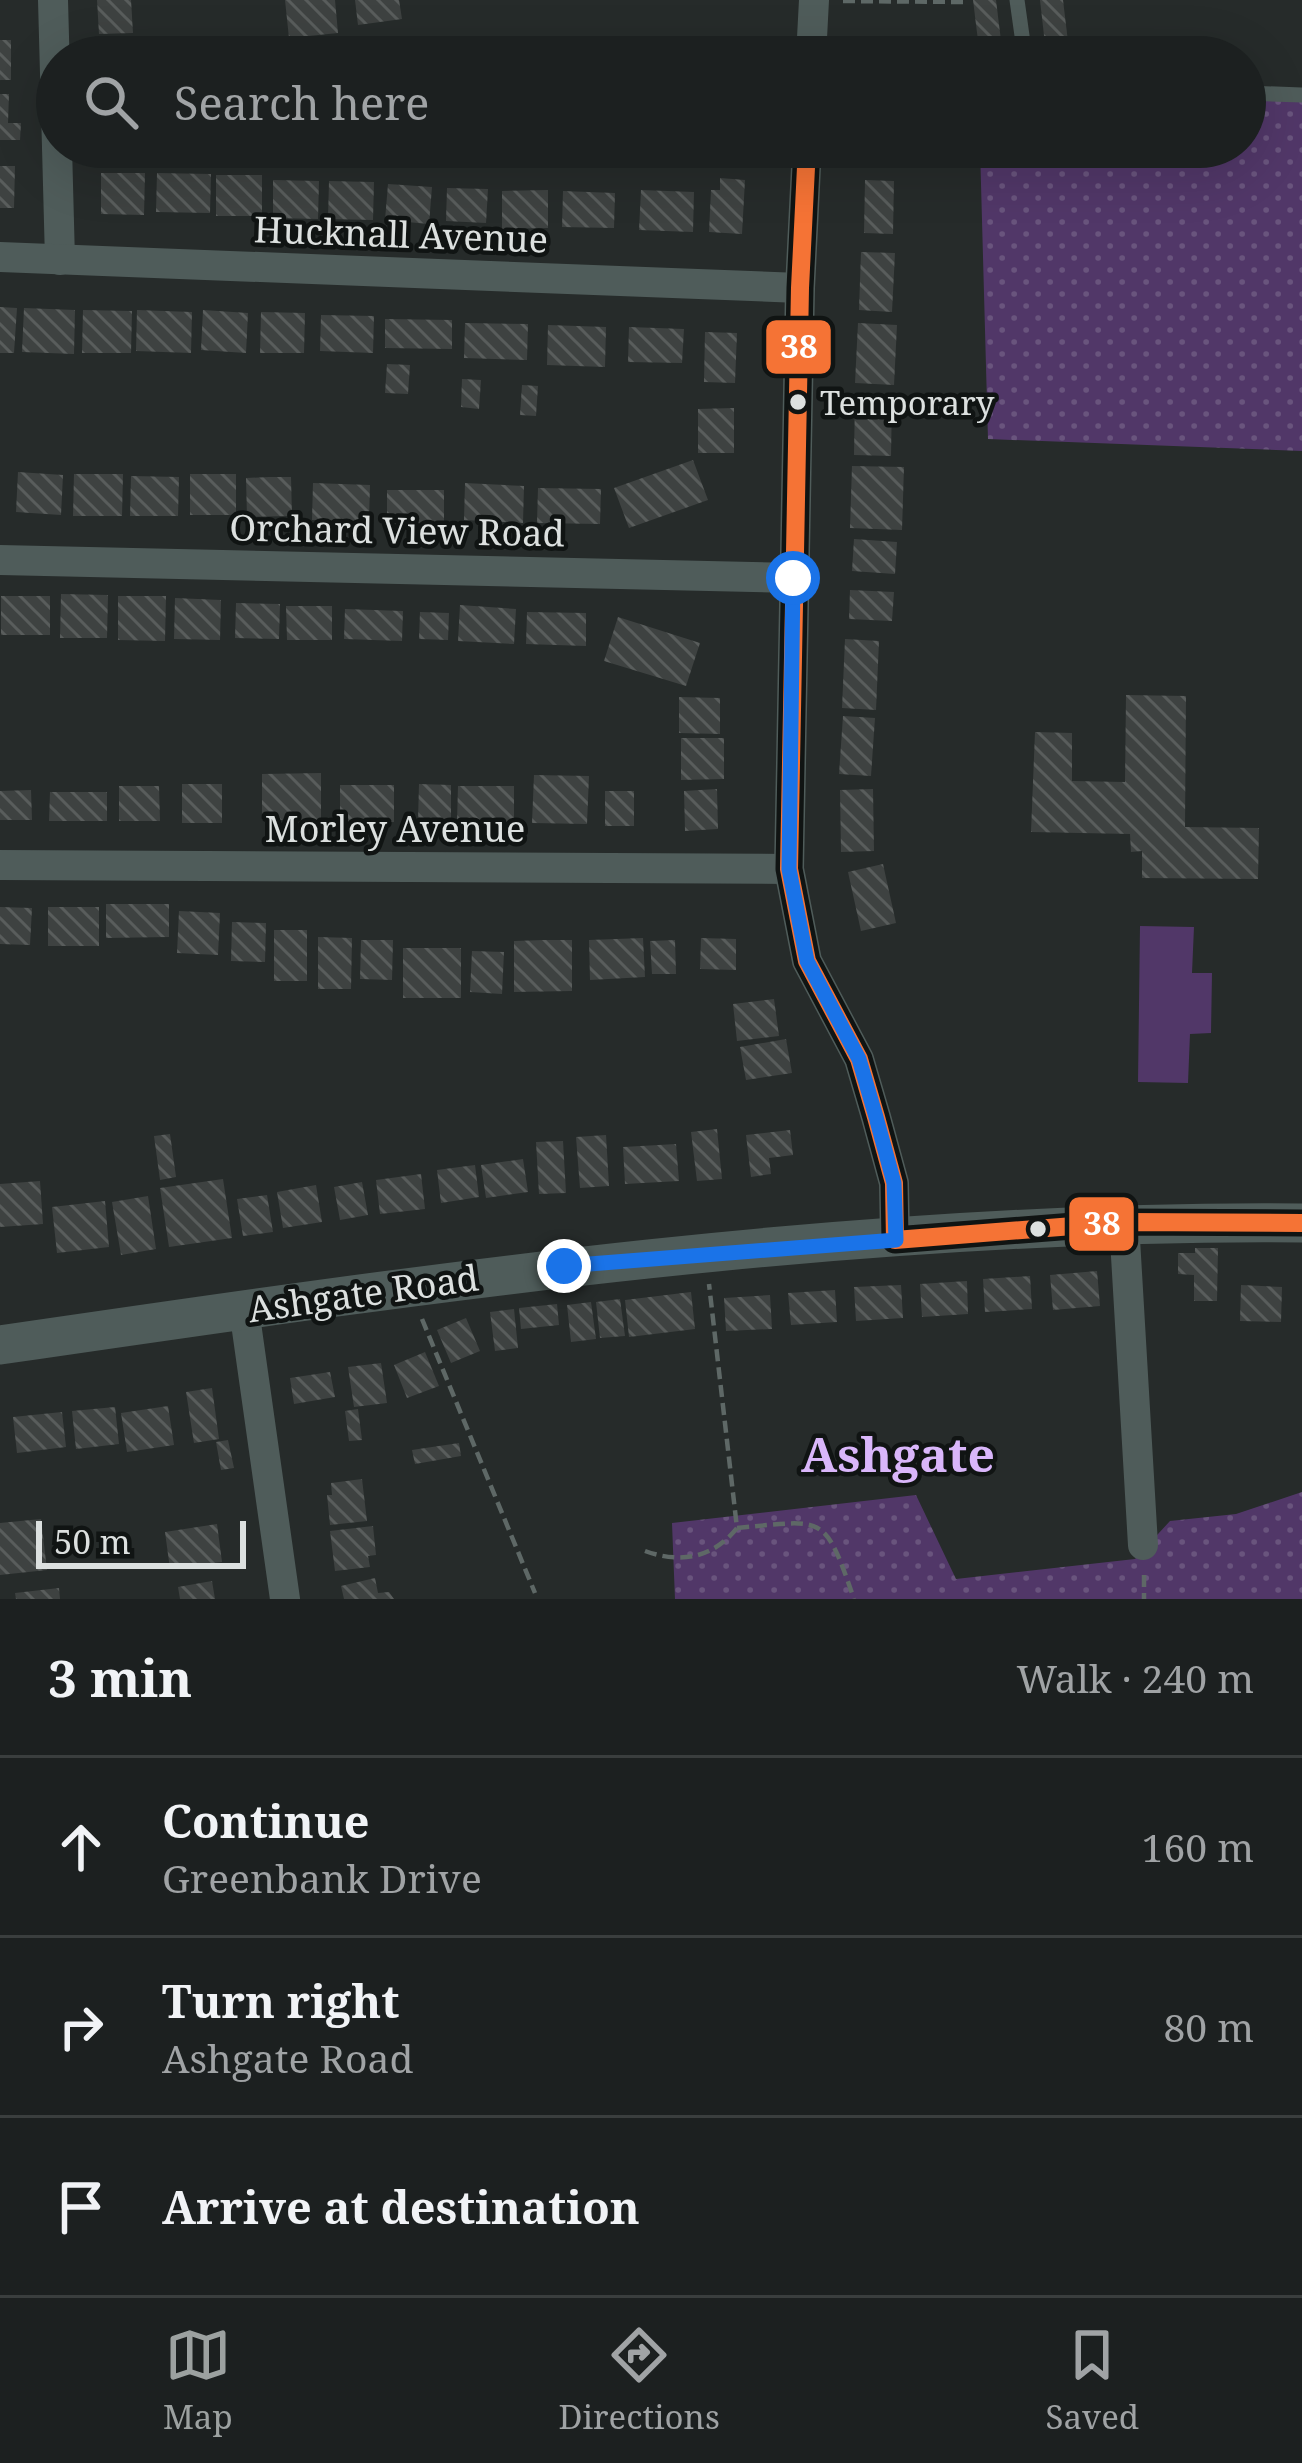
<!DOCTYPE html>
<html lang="en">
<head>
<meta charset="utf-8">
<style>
	:root { --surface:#1c2020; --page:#292d2d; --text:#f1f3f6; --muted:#a0a3a5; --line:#3a3e3e; --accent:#9ca1a0 }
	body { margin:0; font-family:"Noto Serif",serif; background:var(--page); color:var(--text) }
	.scale { position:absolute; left:36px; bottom:30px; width:210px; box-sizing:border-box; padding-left:12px; border:6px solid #dce0df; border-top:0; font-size:33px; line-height:42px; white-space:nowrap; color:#dce0df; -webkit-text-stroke:9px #101413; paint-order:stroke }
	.stop { position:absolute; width:36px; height:36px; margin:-27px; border:9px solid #1a73e8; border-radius:50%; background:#fff }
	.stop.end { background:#1a73e8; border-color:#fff; box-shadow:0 3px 12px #0008 }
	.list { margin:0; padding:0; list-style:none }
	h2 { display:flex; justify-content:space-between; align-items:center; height:156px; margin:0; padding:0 48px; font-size:51px }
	h2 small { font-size:39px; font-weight:400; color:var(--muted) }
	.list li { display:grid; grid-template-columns:78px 1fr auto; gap:36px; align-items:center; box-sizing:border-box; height:180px; padding:0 48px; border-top:3px solid var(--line) }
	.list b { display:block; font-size:45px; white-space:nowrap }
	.list p { margin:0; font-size:39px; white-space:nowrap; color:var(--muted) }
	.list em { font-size:39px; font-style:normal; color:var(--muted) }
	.icon { flex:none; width:66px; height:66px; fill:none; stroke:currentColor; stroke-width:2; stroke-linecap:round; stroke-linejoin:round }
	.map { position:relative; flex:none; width:1302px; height:1599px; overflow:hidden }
	.search { position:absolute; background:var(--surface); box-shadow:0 12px 48px #0002; left:36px; right:36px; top:36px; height:132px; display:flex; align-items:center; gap:30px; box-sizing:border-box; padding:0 42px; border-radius:66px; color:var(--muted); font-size:45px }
	.sheet { height:696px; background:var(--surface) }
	nav { display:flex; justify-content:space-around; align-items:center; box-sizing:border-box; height:168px; border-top:3px solid var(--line); background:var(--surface); font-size:33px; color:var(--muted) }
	nav a { display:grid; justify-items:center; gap:6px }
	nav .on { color:var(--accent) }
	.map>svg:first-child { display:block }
	.green { fill:url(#green-dots) }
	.pitch { fill:#513768 }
	.building { fill:url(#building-back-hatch) }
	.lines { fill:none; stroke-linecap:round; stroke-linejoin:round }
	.path { stroke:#5e6866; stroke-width:4.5; stroke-dasharray:12 6; stroke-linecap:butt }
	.service { stroke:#4f5c5a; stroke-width:15 }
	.minor { stroke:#4f5c5a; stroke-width:30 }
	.tertiary { stroke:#4f5c5a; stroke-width:39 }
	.bus-1-casing { stroke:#101413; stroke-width:27 }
	.bus-1 { stroke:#f57335; stroke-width:18 }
	.route { stroke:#1a73e8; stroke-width:15 }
	.bus-dot { fill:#dce0df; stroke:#101413; stroke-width:4.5 }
	.labels { text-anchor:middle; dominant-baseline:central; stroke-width:9; stroke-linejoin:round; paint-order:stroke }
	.bus-label { font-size:33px; fill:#dce0df; stroke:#101413; text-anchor:start }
	.street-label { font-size:36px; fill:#dce0df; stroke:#101413 }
	.district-label { font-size:48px; font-weight:bold; fill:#d9b6fa; stroke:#101413 }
	.line-badge { stroke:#101413; stroke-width:4.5 }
	.badge-label { font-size:33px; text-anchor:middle; font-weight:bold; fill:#fff }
</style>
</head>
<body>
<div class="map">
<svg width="1302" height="1599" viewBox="0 0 1302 1599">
	<defs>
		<pattern id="green-dots" width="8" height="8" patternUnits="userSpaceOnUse" patternTransform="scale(3)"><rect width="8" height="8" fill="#513768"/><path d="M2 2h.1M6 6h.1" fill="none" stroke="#69547d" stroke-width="1.8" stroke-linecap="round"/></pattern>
		<pattern id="building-back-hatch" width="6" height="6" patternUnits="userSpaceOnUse" patternTransform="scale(3)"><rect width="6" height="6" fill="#3e4241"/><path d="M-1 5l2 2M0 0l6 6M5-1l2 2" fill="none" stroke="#595d5c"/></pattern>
	</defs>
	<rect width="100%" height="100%" fill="#262b2a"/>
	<g class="green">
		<polygon points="1245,93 1302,95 1302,451 988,439 980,147 1245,147"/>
		<polygon points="1302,1492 1302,1599 675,1599 672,1523 916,1495 956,1579 1135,1559 1170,1521 1236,1514"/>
	</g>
	<polygon class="pitch" points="1140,926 1194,927 1192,973 1212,973 1211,1033 1190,1034 1188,1083 1138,1082"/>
	<g class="building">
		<polygon points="97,0 131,0 133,33 99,34"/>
		<polygon points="285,0 335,0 338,33 289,38"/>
		<polygon points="355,0 399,0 402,19 358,25"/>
		<polygon points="973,0 996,0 1003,57 980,57"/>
		<polygon points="1040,0 1063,0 1069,50 1046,53"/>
		<rect x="0" y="40" width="11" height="40"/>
		<polygon points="867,42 901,43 901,57 867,57"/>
		<polygon points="139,44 139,57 102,57 102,45"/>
		<polygon points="0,94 9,94 8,123 21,123 20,140 0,140"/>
		<rect x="711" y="147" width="30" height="14"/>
		<polygon points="866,147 900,147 899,162 865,161"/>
		<polygon points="0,166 15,166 14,208 0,208"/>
		<polygon points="101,173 145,173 144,215 101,214"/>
		<polygon points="157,173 211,174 210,213 156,212"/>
		<rect x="216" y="175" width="46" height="41"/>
		<polygon points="720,178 745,180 742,234 709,232 711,190 720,190"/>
		<polygon points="273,180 319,181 318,219 273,218"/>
		<polygon points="865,180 894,181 893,234 864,233"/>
		<polygon points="329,181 374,182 373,220 328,219"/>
		<polygon points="388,184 432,187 429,224 385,220"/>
		<polygon points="447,188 488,189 486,223 446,221"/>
		<polygon points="548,190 548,228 502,229 502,191"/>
		<polygon points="641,190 694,192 693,232 639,230"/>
		<polygon points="563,191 615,193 614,228 562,227"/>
		<polygon points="861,252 895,253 892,312 859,310"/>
		<polygon points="0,307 17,308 14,353 0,353"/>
		<polygon points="24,308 75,310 74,354 22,352"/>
		<polygon points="83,310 132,311 131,353 82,353"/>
		<polygon points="137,310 192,312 191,353 136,351"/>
		<polygon points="203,310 248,313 246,353 201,350"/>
		<polygon points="261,312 305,313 304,353 260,353"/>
		<polygon points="321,315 374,316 373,353 320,351"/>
		<polygon points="385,319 452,320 452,349 385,348"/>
		<polygon points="465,323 528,324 527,360 464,358"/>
		<polygon points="858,323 897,325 894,385 855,383"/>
		<polygon points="548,325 606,327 605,367 547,365"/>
		<polygon points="629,327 684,329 682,363 628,362"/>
		<polygon points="705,332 737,333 735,383 704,382"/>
		<polygon points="387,364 410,365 408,394 385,393"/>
		<polygon points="462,379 481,380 479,409 461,407"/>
		<polygon points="522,385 538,386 536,416 520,415"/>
		<polygon points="855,398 892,398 891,456 854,455"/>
		<polygon points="734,408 734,453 698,453 698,409"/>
		<polygon points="693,460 708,500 629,528 614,488"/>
		<polygon points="852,466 904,467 902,530 850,528"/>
		<polygon points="18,472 63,475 61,515 16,512"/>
		<polygon points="74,474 123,474 122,516 73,516"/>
		<rect x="190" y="474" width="46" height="41"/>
		<polygon points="131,476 179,477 178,516 130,516"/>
		<polygon points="269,477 291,477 292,516 247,517 246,478"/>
		<polygon points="313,483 370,485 369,521 312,520"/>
		<polygon points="465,483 524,486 523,523 464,520"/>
		<polygon points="538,488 601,489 600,524 537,523"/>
		<polygon points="387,490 444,490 444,524 387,523"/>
		<polygon points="854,539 897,542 895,574 852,571"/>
		<polygon points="850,590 894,592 892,621 849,619"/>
		<polygon points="61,594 108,595 107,638 60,638"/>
		<rect x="1" y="596" width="49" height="39"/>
		<polygon points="118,596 166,596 165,641 118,640"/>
		<polygon points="175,598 221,600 220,640 174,639"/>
		<polygon points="236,603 280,604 279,639 235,638"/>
		<polygon points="460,605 516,609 514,644 458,641"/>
		<polygon points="286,606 332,606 332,640 287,640"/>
		<polygon points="345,609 403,611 402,641 344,639"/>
		<polygon points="420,612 449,613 448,640 419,639"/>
		<polygon points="527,612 586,613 586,646 526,644"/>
		<polygon points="618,617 700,643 686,686 604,661"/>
		<polygon points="845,639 879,641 876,710 842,708"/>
		<polygon points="1126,695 1186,696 1185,827 1259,828 1258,879 1142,878 1142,851 1131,852 1130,834 1031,832 1035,732 1072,733 1072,781 1125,782"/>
		<polygon points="679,697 720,698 720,734 679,733"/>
		<polygon points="843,716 875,718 871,776 839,774"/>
		<polygon points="681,738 724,738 724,779 681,780"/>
		<polygon points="321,773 321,820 262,820 262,774"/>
		<polygon points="534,775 589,776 587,824 532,823"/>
		<rect x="182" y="784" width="40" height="39"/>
		<polygon points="419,784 451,785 451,822 418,821"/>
		<rect x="340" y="785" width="54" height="37"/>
		<polygon points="119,786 159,786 160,821 119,821"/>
		<polygon points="458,786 514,786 514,822 457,822"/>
		<polygon points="717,789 718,829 685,831 684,791"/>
		<polygon points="873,789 874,851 841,852 840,790"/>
		<polygon points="31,790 32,820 0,820 0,791"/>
		<rect x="605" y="791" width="29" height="35"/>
		<polygon points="50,792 107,792 107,821 49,821"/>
		<polygon points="883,864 896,923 861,931 848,872"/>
		<polygon points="106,904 169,904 169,937 106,938"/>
		<polygon points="0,907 32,908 30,945 0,944"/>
		<rect x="48" y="907" width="51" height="39"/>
		<polygon points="179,911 220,913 218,955 177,953"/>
		<polygon points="232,922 266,923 265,962 231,961"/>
		<rect x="274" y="930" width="33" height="51"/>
		<polygon points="318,937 352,938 351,989 318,989"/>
		<polygon points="643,938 645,977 590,980 589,940"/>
		<polygon points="701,938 736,939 736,970 700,969"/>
		<polygon points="361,940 393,940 392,980 360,979"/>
		<polygon points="543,940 572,940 572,991 514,992 514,941"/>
		<polygon points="675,940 676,974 652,974 650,941"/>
		<rect x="403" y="948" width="58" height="50"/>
		<polygon points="472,951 504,952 502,994 470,992"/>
		<polygon points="774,999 779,1036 737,1041 733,1004"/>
		<polygon points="786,1039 792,1073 746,1080 740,1047"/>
		<polygon points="717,1129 722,1179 697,1181 691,1132"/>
		<polygon points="790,1130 793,1155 769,1158 771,1174 751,1177 746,1135"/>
		<polygon points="170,1134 176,1177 160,1180 154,1136"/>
		<polygon points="606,1135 609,1186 580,1188 576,1137"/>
		<polygon points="563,1141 566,1193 539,1194 536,1142"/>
		<polygon points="676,1144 679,1181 625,1184 623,1147"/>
		<polygon points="523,1159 528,1192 486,1198 481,1165"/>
		<polygon points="475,1165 479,1197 441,1203 437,1170"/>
		<polygon points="421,1174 425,1209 380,1214 376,1180"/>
		<polygon points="223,1179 232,1238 169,1247 160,1188"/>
		<polygon points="40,1181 43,1224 0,1227 0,1184"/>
		<polygon points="362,1182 368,1215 340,1220 334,1187"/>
		<polygon points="316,1185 322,1222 283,1228 277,1192"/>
		<polygon points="267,1195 273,1232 243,1236 237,1199"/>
		<polygon points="148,1196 156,1249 121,1255 112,1202"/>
		<polygon points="105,1201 109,1247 57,1253 52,1207"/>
		<polygon points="1195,1248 1218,1248 1217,1301 1194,1301 1194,1275 1178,1274 1178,1253 1195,1253"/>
		<polygon points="1097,1271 1100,1306 1053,1310 1050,1275"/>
		<polygon points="1030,1276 1032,1309 985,1312 983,1279"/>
		<polygon points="967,1281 968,1314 922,1317 920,1284"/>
		<polygon points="901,1285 903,1318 856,1321 854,1287"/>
		<polygon points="1241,1285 1282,1287 1281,1322 1240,1321"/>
		<polygon points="835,1290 837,1322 791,1325 788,1293"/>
		<polygon points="691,1292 695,1329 629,1337 625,1300"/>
		<polygon points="770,1295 772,1329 726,1331 724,1298"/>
		<polygon points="620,1299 625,1336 600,1338 596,1302"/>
		<polygon points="591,1302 596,1339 571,1342 567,1305"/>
		<polygon points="557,1304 559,1325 521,1329 519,1308"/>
		<polygon points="514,1309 518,1348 495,1351 490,1312"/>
		<polygon points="466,1318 480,1351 451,1363 437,1330"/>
		<polygon points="425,1352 439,1386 407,1398 394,1365"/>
		<polygon points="381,1363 387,1403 354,1407 348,1367"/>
		<polygon points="330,1372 335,1397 294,1404 290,1378"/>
		<polygon points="212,1388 219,1439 194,1443 186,1392"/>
		<polygon points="168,1406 174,1445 127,1452 121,1413"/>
		<polygon points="115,1407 119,1444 76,1449 72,1411"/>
		<polygon points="358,1409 362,1440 349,1441 345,1411"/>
		<polygon points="62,1412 66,1447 17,1453 13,1417"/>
		<polygon points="228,1440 234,1468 221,1470 216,1442"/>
		<polygon points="459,1443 461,1456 415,1464 412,1450"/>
		<polygon points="362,1479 367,1521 330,1525 327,1495 332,1495 331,1483"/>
		<polygon points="41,1519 47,1570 0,1575 0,1523"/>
		<polygon points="217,1524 222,1562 170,1569 165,1532"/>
		<polygon points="373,1526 376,1555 368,1556 370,1567 335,1571 330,1531"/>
		<polygon points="375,1578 378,1593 389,1592 394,1599 344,1599 341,1586"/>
		<polygon points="212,1581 215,1599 180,1599 178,1587"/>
		<polygon points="59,1588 60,1599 16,1599 15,1593"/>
	</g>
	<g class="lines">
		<g class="path">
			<polyline points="843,1 965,2"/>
			<polyline points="422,1319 535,1593"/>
			<path d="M737 1528C825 1520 824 1512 854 1599"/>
			<path d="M645 1551C681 1564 713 1558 737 1528L709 1284"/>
			<polyline points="1144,1575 1144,1599"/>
		</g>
		<g class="service">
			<polyline points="1017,0 1025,57"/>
			<polyline points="1245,93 1302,95"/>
		</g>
		<g class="minor">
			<polyline points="53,0 57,147"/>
			<polyline points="811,57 814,0"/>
			<polyline points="57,147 60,260"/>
			<polyline points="807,147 800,288 789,869 807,961 859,1059 876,1117 894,1183 895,1240"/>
			<polyline points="0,257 800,288"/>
			<polyline points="0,560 793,578"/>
			<polyline points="0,865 789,869"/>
			<polyline points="1124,1222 1143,1545"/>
			<polyline points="244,1309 285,1599"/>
		</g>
		<path class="tertiary" d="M0 1345C431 1282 866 1219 1302 1223"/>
		<defs>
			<polyline id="bus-1" points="807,147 800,288 789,869 807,961 859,1059 876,1117 894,1183 895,1240 1124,1222 1302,1223"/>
		</defs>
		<use href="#bus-1" class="bus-1-casing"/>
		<use href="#bus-1" class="bus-1"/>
	</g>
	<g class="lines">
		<polyline class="route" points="564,1266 896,1240 894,1183 876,1117 859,1059 807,961 789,869 793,578"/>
	</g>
	<g class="bus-dot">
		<circle cx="798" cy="402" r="10"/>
		<circle cx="1038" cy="1229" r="10"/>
	</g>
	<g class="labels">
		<g class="bus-label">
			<text x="820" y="402">Temporary</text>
		</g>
		<g class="street-label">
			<text transform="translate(401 234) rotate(2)">Hucknall Avenue</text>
			<text transform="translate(397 530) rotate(1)">Orchard View Road</text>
			<text x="395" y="828">Morley Avenue</text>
			<text transform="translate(363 1293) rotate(-8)">Ashgate Road</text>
		</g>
		<g class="district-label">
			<text x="898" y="1453">Ashgate</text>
		</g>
	</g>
	<g class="line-badge">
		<rect x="764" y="318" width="69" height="58" rx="12" fill="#f57335"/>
		<rect x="1067" y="1195" width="69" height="58" rx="12" fill="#f57335"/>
	</g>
	<g class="badge-label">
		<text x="799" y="358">38</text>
		<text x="1102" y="1235">38</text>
	</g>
</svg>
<div class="scale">50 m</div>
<div class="stop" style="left:793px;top:578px"></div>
<div class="stop end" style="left:564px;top:1266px"></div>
<div class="search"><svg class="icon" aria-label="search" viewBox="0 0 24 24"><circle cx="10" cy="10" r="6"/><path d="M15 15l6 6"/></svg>Search here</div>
</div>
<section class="sheet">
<h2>3 min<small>Walk · 240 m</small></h2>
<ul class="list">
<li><svg class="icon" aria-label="ahead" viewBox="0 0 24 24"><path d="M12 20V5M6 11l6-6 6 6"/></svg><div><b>Continue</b><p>Greenbank Drive</p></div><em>160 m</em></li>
<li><svg class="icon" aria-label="right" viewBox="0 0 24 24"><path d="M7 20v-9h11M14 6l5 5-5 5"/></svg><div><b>Turn right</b><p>Ashgate Road</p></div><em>80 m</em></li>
<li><svg class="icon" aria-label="arrive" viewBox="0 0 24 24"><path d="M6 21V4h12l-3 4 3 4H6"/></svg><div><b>Arrive at destination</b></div></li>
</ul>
</section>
<nav>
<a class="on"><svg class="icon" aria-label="map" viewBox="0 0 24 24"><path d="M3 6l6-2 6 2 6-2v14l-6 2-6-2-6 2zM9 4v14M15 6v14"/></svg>Map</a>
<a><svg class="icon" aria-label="directions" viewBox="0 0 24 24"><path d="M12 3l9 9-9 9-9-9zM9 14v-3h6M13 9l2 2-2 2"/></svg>Directions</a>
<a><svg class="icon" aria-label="saved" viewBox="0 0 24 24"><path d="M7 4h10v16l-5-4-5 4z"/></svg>Saved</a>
</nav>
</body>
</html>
